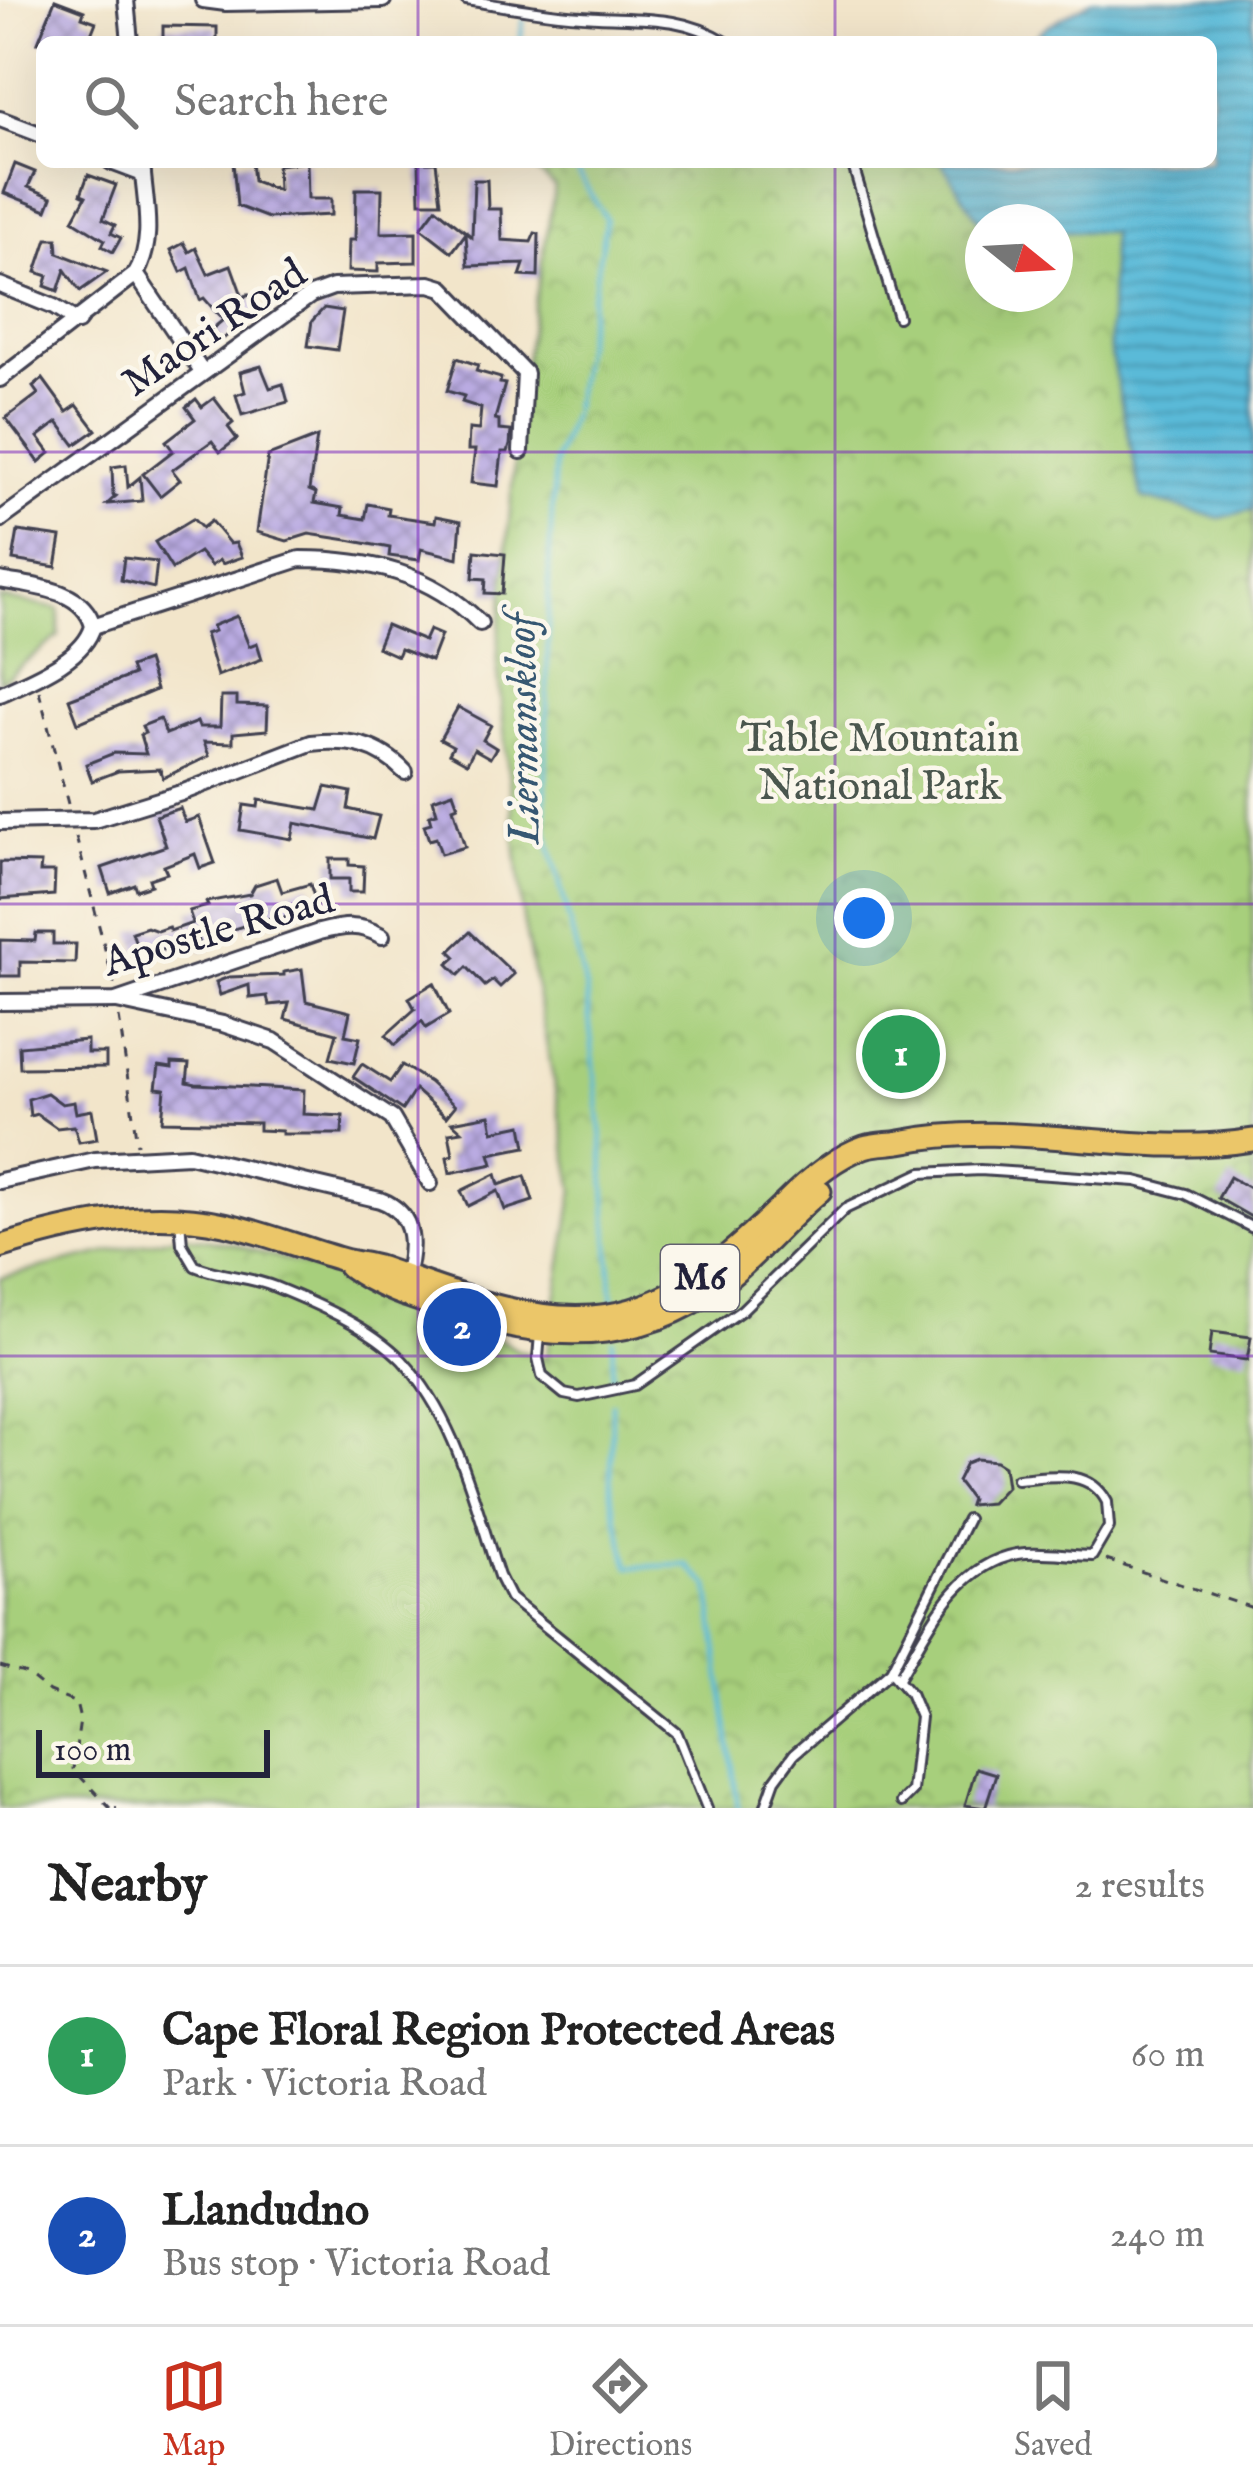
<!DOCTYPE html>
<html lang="en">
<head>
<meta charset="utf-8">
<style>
	:root { --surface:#fff; --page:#f2f2f2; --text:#222; --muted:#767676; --line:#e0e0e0; --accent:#c8321e }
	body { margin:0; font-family:"IM FELL English",serif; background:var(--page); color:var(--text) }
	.compass { position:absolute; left:965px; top:204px; width:108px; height:108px; border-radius:50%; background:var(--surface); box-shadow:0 12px 48px #0002; rotate:108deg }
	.scale { position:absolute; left:36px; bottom:30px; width:234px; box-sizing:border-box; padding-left:12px; border:6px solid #22223b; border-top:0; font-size:33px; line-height:42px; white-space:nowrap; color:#22223b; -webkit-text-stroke:9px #fbf7ec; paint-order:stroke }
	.you { position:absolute; left:864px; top:918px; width:42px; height:42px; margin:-30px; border:9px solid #fff; border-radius:50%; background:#1a73e8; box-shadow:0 0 0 18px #1a73e833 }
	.badge { display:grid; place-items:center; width:78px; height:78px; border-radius:50%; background:var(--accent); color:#fff; font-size:39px; font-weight:700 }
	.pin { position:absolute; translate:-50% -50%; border:6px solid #fff; box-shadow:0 3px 12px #0006 }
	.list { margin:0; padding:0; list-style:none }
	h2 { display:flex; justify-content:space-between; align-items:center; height:156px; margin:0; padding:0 48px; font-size:51px }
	h2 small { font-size:39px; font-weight:400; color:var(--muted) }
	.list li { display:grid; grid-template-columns:78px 1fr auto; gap:36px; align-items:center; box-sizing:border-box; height:180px; padding:0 48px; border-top:3px solid var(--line) }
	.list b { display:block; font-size:45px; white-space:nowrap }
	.list p { margin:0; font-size:39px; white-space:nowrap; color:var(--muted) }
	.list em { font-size:39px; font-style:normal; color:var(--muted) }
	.icon { flex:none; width:66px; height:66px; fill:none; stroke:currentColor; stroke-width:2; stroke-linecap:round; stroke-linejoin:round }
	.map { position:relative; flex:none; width:1253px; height:1808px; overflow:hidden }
	.search { position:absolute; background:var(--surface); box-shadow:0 12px 48px #0002; left:36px; right:36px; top:36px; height:132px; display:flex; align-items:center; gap:30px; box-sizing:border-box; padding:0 42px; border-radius:18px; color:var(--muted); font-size:45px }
	.sheet { height:516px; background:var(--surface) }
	nav { display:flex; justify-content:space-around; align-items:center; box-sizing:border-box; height:168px; border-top:3px solid var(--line); background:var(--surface); font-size:33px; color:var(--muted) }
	nav a { display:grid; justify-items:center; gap:6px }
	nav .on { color:var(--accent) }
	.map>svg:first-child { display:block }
	.park { fill:url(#park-crowns); stroke:#64785b; stroke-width:3 }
	.garden { fill:#a7cf7b; stroke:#64785b; stroke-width:3 }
	.water { fill:url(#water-rules); stroke:#3e6e8a; stroke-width:3 }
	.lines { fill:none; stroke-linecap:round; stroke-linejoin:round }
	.stream { stroke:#5abad8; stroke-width:4.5 }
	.building { fill:url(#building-cross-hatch) }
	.service-casing { stroke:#413f50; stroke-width:14 }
	.minor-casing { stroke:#413f50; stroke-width:20 }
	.primary-casing { stroke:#413f50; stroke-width:27 }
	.path { stroke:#413f50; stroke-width:3; stroke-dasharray:9 9; stroke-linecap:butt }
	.service { stroke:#fff; stroke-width:8 }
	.minor { stroke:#fff; stroke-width:14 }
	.primary { stroke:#ebc669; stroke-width:21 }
	.grid { fill:none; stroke:#7b2cbf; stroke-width:3; stroke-opacity:0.55 }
	.labels { text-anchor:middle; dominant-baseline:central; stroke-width:9; stroke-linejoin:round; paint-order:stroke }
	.shield { fill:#fbf7ec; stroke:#636270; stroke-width:3 }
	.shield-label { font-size:39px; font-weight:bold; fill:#22223b }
	.street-label { font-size:42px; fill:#22223b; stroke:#fbf7ec }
	.park-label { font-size:42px; fill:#4a564e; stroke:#fbf7ec }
	.water-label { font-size:45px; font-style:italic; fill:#365772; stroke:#fbf7ec }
</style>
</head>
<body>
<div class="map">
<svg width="1253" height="1808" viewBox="0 0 1253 1808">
	<defs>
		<pattern id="park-crowns" width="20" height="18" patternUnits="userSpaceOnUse" patternTransform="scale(3)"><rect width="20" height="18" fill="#a7cf7b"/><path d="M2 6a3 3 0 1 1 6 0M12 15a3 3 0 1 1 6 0" fill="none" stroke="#8fb16b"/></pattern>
		<pattern id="water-rules" width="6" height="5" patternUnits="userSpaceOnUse" patternTransform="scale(3)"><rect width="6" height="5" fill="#5abad8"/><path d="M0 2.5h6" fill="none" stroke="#4a97b0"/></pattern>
		<pattern id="building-cross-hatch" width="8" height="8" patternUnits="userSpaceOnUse" patternTransform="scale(3)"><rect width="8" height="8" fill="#baabe2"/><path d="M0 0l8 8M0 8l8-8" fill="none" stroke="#978bb8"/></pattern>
	</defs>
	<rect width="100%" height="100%" fill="#fbf7ec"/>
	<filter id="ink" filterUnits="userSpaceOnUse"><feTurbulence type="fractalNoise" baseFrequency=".00833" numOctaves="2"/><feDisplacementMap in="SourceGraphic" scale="24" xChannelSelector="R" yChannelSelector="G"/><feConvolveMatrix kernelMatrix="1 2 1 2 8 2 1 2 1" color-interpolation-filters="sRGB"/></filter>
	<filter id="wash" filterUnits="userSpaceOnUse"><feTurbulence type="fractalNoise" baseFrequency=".004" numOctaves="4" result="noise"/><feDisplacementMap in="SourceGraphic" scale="48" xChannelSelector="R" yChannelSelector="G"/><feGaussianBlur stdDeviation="2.7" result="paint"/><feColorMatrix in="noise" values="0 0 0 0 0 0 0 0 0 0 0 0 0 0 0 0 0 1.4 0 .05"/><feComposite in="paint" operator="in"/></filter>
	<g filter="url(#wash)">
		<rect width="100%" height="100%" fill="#f2e5ca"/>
		<polygon class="park" points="525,162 941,162 983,223 983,294 1055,294 1055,231 1112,231 1110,351 1219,518 1253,509 1253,1808 0,1808 0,1278 180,1235 234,1244 335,1275 342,1284 485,1331 519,1351 546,1359 574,1190 523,919 497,662 521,383 555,186"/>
		<polygon class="garden" points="0,598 59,609 59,636 0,682"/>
		<polygon class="water" points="1093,0 1253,0 1253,509 1220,518 1142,498 1110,351 1111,232 1055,231 1055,222 980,222 941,162 1211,162 1211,42 1029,42 1047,26"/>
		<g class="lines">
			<g class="stream">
				<polyline points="520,42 523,21"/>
				<polyline points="571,162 606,219 572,414 555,461 549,565 545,824 586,989 602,1140 613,1305"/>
				<polyline points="612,1378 613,1340"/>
				<polyline points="612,1404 611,1493 629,1567 687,1565 709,1586 738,1808"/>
			</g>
		</g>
		<g id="blocks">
			<g class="building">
				<polygon points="55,0 84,11 82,17 96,22 88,42 38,42"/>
				<polygon points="163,26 217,27 217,42 163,42"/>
				<polygon points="233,162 251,162 253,181 278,190 277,165 307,162 308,199 331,199 331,215 268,218 237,206"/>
				<polygon points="419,162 436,162 441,202 420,202"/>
				<polygon points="15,164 35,172 28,187 52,197 47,210 4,193"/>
				<polygon points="88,175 116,185 103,219 115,225 111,233 121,238 113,252 102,246 105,240 73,220 86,196 81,194"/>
				<polygon points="474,180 487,180 488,209 501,209 502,240 531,242 535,233 539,234 538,277 520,276 524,264 468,266 466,233 452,252 421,228 436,208 472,237"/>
				<polygon points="356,189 382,189 381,233 416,232 416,262 378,263 378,272 348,271 349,240 355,240"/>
				<polygon points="47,239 57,239 58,253 107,272 80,291 65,270 58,291 45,286 48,276 36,272"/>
				<polygon points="184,243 189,252 196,248 208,274 231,265 243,298 248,294 259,307 221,341 211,330 223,320 204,298 200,300 189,268 181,272 171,250"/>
				<polygon points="324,308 343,311 337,350 308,346 312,321"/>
				<polygon points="457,358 478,365 476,371 501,378 500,383 505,384 495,419 499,420 499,430 511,431 510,445 508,452 502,452 498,486 471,483 475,450 468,450 469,429 479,430 481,408 462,402 464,396 447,391"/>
				<polygon points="261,366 270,388 283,384 288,402 242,415 236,395 245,392 240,372"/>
				<polygon points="43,379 67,412 77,405 96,430 75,445 58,422 38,437 50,453 39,462 6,418 38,394 33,387"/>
				<polygon points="214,398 233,423 228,427 237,439 220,452 212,441 172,470 180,480 160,496 143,474 173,451 166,441 195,419 186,407 196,399 202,407"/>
				<polygon points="317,437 309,490 316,493 314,503 343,508 342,515 365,519 368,504 389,508 388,515 435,522 436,516 461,521 458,558 421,549 419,560 389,556 390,548 348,540 309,534 287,541 257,532 268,456"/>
				<polygon points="126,465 128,487 140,477 142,501 107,504 116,496 113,495 112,467"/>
				<polygon points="193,519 202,528 211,521 230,544 236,543 242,557 222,564 219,560 211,566 199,552 172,569 155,542"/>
				<polygon points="18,531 61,537 56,567 13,560"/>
				<polygon points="475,551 505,554 502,594 485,593 486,579 473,578"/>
				<polygon points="124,558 157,562 154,588 121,580"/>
				<polygon points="237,616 249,646 257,643 262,659 217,676 205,634 214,631 212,626"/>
				<polygon points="386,625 424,641 429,630 441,635 431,661 400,649 397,656 377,647"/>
				<polygon points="147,661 156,690 78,723 69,699 133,675 130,667"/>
				<polygon points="221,697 237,697 237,705 268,706 267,730 233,733 233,743 204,742 209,756 163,778 160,769 118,771 92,781 86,764 114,753 146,754 140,735 145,733 142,726 160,719 166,734 197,722 199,727 220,727"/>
				<polygon points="458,707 491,725 483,740 496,748 490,758 474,749 467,763 449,753 453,746 440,739"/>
				<polygon points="326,787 351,792 348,809 379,816 373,839 295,823 292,839 240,830 244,805 258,807 259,800 319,810"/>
				<polygon points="453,792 458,806 453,808 465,847 441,854 436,838 429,840 424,825 431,823 429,815 437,813 433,799"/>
				<polygon points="180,808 185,822 199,817 215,863 200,868 195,854 164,866 167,873 149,879 151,885 136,890 134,884 110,893 102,868 166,846 156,816"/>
				<polygon points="330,859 349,859 349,865 364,866 363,892 349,892 349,879 330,879"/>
				<polygon points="0,862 41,863 40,872 55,872 54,895 0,899"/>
				<polygon points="277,878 282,892 310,884 317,906 272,922 270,918 217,934 221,944 201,951 197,938 153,953 151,949 139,953 132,932 147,927 157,931 168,927 170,931 193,923 189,911 208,906 206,902 250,894 255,885"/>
				<polygon points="470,932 514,974 500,987 493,980 485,986 467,967 459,975 448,964 456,957 450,951"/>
				<polygon points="36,933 53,933 53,944 76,944 75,963 20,962 20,976 0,976 0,940 35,941"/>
				<polygon points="302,969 306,1001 350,1012 345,1035 360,1038 354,1063 330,1058 337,1033 285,1019 289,1003 269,1005 267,996 250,998 249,985 220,995 216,982 229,977 284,975 284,972"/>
				<polygon points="434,983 449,1014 426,1028 422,1021 395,1045 386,1035 415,1009 409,998"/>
				<polygon points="87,1040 87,1053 106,1053 106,1067 20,1068 19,1046"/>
				<polygon points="172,1063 189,1064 187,1082 196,1084 304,1090 303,1114 343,1116 342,1134 282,1134 282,1131 259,1130 259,1123 162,1121 165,1089 156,1088 159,1066 172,1068"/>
				<polygon points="362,1064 390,1082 402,1065 429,1082 455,1106 446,1117 415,1090 402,1110 353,1077"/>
				<polygon points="47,1093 62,1104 74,1102 76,1113 92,1110 97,1139 79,1142 74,1126 57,1128 37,1114 30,1116 28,1099"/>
				<polygon points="490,1115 493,1131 522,1125 526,1147 490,1154 493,1164 450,1173 447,1157 453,1155 449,1133 462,1131 452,1122"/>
				<polygon points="496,1174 499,1185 525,1176 533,1201 505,1210 498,1191 468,1206 461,1191"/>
				<polygon points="1230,1177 1253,1190 1253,1218 1218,1198"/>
				<polygon points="1212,1332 1251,1337 1247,1360 1209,1355"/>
				<polygon points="976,1459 996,1461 1004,1466 1007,1486 991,1503 969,1505 971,1499 957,1481 966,1463"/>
				<polygon points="976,1768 996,1774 985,1808 965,1805"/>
			</g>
		</g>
	</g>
	<g filter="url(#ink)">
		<use href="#blocks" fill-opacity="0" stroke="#413f50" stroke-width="3"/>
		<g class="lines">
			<defs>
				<g id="service">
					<path d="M466 0C510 7 554 15 598 17 645 19 684 16 726 42"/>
					<polyline points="852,162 898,317"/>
					<path d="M180 1220 182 1244 195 1266C220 1277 249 1276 275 1287 317 1304 370 1327 402 1360 457 1419 474 1502 499 1576L510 1598 677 1733 707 1808"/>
					<polyline points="540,1334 538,1358 542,1376 564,1394 579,1397 635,1385 742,1310 845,1209 921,1173 980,1170 1136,1181 1186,1194 1253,1228"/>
					<polyline points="891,1671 910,1693 920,1717 912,1791 901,1802"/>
					<path d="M898 1680C927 1632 955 1565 1017 1554 1041 1550 1068 1556 1092 1556L1109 1527 1107 1502C1089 1467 1049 1477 1017 1479"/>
					<polyline points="765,1808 775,1780 794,1754 891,1671 967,1519"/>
				</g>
				<g id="minor">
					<polyline points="126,0 130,42"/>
					<polyline points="203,0 226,3 383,0"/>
					<polyline points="0,119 42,135"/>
					<polyline points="111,162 143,174"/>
					<polyline points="136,274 202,372"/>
					<polyline points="0,285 54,307 78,322"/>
					<path d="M0 379 136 274C156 239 144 200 142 162"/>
					<polyline points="0,520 311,295 333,287 430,284 443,288 525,373 521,451"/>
					<path d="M0 580C33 587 83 588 93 626 84 660 30 680 0 694"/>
					<path d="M93 626 300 559C369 559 431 573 480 623"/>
					<path d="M0 822 94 820 181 793 311 743C350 739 378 744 405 772"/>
					<polyline points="117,1001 223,1024 274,1041 392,1118 430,1183"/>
					<path d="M0 1002 116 1001 319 932C344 926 359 923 382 936"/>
					<path d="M0 1181 95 1160 189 1155 380 1200C418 1214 414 1250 404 1283"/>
				</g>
				<g id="primary">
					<path d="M0 1247C72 1224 148 1208 224 1224 262 1232 299 1247 337 1258 351 1263 366 1263 381 1268 448 1291 520 1322 592 1317 672 1312 728 1257 783 1205 805 1183 835 1157 864 1147 876 1143 888 1144 900 1142 1017 1118 1136 1159 1253 1140"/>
					<path d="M349 1266C383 1292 427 1302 467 1315 562 1345 657 1341 734 1273 764 1247 790 1216 820 1191"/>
				</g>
			</defs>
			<use href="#service" class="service-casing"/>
			<use href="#minor" class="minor-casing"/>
			<use href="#primary" class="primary-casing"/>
			<g class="path">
				<polyline points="39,691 68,804"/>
				<polyline points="76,837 114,984"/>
				<polyline points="119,1017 137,1144"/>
				<polyline points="1106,1560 1253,1608"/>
				<polyline points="0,1666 27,1674 49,1692 76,1703 80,1720 73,1769 110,1808"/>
				<polyline points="115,1808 117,1808"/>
			</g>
			<use href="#service" class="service"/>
			<use href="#minor" class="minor"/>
			<use href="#primary" class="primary"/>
		</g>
	</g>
	<path class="grid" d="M418 0V42M835 0V42M418 162V1808M835 162V1808M0 452H1253M0 904H1253M0 1356H1253"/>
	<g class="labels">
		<rect class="shield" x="661" y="1245" width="78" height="66" rx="9"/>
		<g class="shield-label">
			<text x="700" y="1278">M6</text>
		</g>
		<g class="street-label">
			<text transform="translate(215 329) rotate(-34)">Maori Road</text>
			<text transform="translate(219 932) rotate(-16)">Apostle Road</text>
		</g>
		<g class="park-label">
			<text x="880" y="739">Table Mountain<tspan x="880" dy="48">National Park</tspan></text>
		</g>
		<g class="water-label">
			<text transform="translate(524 729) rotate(-91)">Liermanskloof</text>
		</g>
	</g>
</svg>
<svg class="compass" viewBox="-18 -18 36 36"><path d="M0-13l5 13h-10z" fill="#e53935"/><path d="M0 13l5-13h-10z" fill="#767676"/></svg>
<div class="scale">100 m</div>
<div class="you"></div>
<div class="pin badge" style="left:901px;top:1054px;background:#2e9e5b">1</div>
<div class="pin badge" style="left:462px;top:1327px;background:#1a4fb4">2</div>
<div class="search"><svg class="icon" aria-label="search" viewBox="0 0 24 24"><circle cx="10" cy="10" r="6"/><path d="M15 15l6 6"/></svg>Search here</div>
</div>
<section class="sheet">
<h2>Nearby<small>2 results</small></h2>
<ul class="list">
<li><span class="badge" style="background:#2e9e5b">1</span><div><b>Cape Floral Region Protected Areas</b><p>Park · Victoria Road</p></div><em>60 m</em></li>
<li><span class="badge" style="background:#1a4fb4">2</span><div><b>Llandudno</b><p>Bus stop · Victoria Road</p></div><em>240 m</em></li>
</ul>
</section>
<nav>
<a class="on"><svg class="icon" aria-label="map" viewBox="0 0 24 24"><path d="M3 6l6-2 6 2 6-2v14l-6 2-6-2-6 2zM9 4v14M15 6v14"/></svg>Map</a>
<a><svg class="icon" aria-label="directions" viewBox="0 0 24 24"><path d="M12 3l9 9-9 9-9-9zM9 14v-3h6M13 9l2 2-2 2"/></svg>Directions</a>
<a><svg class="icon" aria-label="saved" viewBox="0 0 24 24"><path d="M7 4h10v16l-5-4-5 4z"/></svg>Saved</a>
</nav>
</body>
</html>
